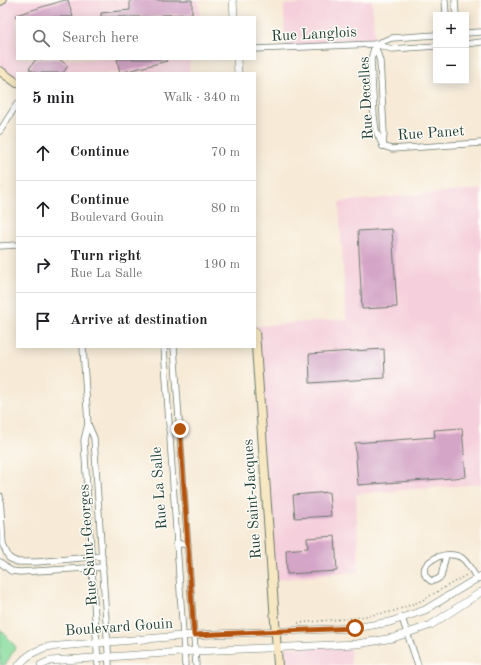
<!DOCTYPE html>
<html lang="en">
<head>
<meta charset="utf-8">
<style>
	:root { --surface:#fff; --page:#f6f6f6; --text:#202124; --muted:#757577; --line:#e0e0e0 }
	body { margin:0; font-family:"Old Standard TT",serif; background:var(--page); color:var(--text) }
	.controls { position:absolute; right:12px; top:12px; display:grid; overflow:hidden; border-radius:0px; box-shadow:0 2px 10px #0003 }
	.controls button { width:36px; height:36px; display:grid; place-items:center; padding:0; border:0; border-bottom:1px solid var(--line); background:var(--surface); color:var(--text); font:20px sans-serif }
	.stop { position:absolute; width:12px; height:12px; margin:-9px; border:3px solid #b45309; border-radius:50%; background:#fff }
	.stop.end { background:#b45309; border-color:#fff; box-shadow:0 1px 4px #0008 }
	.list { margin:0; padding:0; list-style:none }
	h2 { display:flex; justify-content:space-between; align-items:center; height:52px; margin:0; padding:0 16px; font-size:17px }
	h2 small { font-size:13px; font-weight:400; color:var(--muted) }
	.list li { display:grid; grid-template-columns:26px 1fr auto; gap:12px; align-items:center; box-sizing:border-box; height:56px; padding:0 16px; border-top:1px solid var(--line) }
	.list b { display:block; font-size:15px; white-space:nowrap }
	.list p { margin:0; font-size:13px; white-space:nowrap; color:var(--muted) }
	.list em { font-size:13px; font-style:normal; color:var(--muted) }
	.icon { flex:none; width:22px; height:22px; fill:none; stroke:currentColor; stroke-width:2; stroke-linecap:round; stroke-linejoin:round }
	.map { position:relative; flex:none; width:481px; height:665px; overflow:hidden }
	.search { position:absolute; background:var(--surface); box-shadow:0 2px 10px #0003; left:16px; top:16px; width:240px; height:44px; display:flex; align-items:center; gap:10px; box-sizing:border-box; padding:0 14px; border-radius:0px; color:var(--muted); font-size:15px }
	.panel { position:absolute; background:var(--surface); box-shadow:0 2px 10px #0003; left:16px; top:72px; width:240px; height:276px; border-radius:0px }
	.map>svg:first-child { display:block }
	.built { fill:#f5cfdb }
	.green { fill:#8add9f; stroke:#548d6a }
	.building { fill:#d4a5c7 }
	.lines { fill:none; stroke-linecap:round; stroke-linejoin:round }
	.minor-casing { stroke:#6b7a6d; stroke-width:7 }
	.tertiary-casing { stroke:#6b7a6d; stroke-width:8 }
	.secondary-casing { stroke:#6b7a6d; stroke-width:10 }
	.path { stroke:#6b7a6d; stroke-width:1.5; stroke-dasharray:1 3; stroke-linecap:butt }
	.minor { stroke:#fff; stroke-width:5.5 }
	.tertiary { stroke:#fff; stroke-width:7 }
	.secondary { stroke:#f7e8c3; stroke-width:8 }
	.route { stroke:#b45309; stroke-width:5 }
	.labels { text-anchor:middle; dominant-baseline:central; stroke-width:3; stroke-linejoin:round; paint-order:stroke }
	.street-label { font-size:15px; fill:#1f3d34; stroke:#fdfcf7 }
</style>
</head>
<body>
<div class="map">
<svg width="481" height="665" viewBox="0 0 481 665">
	<rect width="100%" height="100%" fill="#fdfcf7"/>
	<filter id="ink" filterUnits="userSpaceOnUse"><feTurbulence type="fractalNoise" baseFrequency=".025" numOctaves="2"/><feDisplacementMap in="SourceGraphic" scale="8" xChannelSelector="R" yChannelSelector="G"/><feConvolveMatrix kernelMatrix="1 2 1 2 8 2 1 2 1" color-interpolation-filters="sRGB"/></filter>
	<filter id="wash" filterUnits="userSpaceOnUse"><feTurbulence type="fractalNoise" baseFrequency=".012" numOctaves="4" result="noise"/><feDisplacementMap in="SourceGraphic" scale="16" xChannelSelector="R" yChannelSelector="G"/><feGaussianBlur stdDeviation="0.9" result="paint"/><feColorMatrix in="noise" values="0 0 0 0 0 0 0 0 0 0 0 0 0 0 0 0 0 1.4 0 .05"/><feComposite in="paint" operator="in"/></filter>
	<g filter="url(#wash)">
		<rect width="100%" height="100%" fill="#f7ead6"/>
		<g class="built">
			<polygon points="2,0 199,0 200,17 17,17 17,59 189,59 190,73 17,73 17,83 0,71 0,1"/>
			<polygon points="322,0 372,0 375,44 285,48 284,5 321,2"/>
			<polygon points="481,189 481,484 356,494 359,572 272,580 255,326 346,319 339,202"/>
			<polygon points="350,645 351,665 278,665 277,648"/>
		</g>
		<polygon class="green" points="0,629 16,647 5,665 0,665"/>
		<g id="blocks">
			<g class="building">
				<polygon points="65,0 68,0 73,17 16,17 16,15"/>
				<polygon points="130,0 192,0 192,14 161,15 161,17 101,17 101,13 130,10"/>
				<polygon points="36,59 59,59 68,66 63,73 36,73 29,69"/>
				<polygon points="117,59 166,59 167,61 120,73"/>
				<polygon points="392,229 397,307 362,309 358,231"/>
				<polygon points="384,349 385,378 310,383 309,354"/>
				<polygon points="462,428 466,477 358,485 355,443 435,437 434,430"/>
				<polygon points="329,492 331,516 295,518 293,495"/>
				<polygon points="335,536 337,571 287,574 286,550 308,548 307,538"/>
			</g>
		</g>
	</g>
	<g filter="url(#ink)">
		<use href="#blocks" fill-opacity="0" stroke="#6b7a6d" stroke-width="1"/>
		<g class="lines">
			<defs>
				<g id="minor">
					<polyline points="445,0 446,15"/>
					<polyline points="455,0 456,15"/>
					<polyline points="466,33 481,32"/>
					<polyline points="375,44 371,60 374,116 376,131 383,146"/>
					<polyline points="375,44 392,49 436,46"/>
					<polyline points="466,44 481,42"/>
					<polyline points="375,45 380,61 384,133 383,146"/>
					<polyline points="255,49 375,44 392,38 436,35"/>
					<polyline points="0,131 17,104"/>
					<polyline points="383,146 392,149 481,143"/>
					<polyline points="0,246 17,245"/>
					<polyline points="83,347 88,424 94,438 109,665"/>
					<polyline points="164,347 185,665"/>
					<polyline points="174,347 196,665"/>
					<polyline points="88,424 84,440 98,665"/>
					<polyline points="169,430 180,429"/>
					<polyline points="0,496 3,545 9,558 17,562 37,562 102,556"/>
					<polyline points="176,544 188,544"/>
					<path d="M446 555 441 577 436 580 431 581C409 566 446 547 462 558 468 563 473 572 477 579"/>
					<polyline points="0,562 11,571 20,572 103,567"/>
					<polyline points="402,618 418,665"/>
				</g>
				<g id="tertiary">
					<polyline points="233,0 234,17"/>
					<polyline points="237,59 238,73"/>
					<path d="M19 665C27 655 35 651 47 647L194 635 355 628 390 622 425 610 481 576"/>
					<polyline points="41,665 50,661 195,651 357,644 393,638 431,625 481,592"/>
				</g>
				<g id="secondary">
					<polyline points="0,1 2,0"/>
					<polyline points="0,71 17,83"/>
					<polyline points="255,332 278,665"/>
				</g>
			</defs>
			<use href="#minor" class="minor-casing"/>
			<use href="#tertiary" class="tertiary-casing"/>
			<use href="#secondary" class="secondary-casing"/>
			<polyline class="path" points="298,623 353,618 391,612 421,601 468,574"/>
			<use href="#minor" class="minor"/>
			<use href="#tertiary" class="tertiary"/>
			<use href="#secondary" class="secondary"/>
		</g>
	</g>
	<g class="lines" filter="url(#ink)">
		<polyline class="route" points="180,429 194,635 355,628"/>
	</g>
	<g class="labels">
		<g class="street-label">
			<text transform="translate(314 35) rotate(-3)">Rue Langlois</text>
			<text transform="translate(367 98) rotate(-93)">Rue Decelles</text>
			<text transform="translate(431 134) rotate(-4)">Rue Panet</text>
			<text transform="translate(160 488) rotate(-94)">Rue La Salle</text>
			<text transform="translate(253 499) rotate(-94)">Rue Saint-Jacques</text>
			<text transform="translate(89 545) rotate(-94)">Rue Saint-Georges</text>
			<text transform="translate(119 628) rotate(-4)">Boulevard Gouin</text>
		</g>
	</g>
</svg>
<div class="controls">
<button>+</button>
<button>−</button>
</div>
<div class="stop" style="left:355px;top:628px"></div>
<div class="stop end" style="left:180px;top:429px"></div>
<div class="search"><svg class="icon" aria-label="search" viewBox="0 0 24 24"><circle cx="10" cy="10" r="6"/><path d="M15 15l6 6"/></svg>Search here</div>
<section class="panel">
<h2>5 min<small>Walk · 340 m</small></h2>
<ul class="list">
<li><svg class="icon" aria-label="ahead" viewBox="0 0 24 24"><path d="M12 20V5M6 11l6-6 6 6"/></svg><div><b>Continue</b></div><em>70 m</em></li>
<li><svg class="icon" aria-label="ahead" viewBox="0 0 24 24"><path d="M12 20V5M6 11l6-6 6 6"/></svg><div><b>Continue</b><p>Boulevard Gouin</p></div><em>80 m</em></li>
<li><svg class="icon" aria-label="right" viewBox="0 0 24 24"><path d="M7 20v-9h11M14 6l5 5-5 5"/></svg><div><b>Turn right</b><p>Rue La Salle</p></div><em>190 m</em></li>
<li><svg class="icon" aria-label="arrive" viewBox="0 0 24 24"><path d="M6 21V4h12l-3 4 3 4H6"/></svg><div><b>Arrive at destination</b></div></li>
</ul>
</section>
</div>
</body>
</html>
